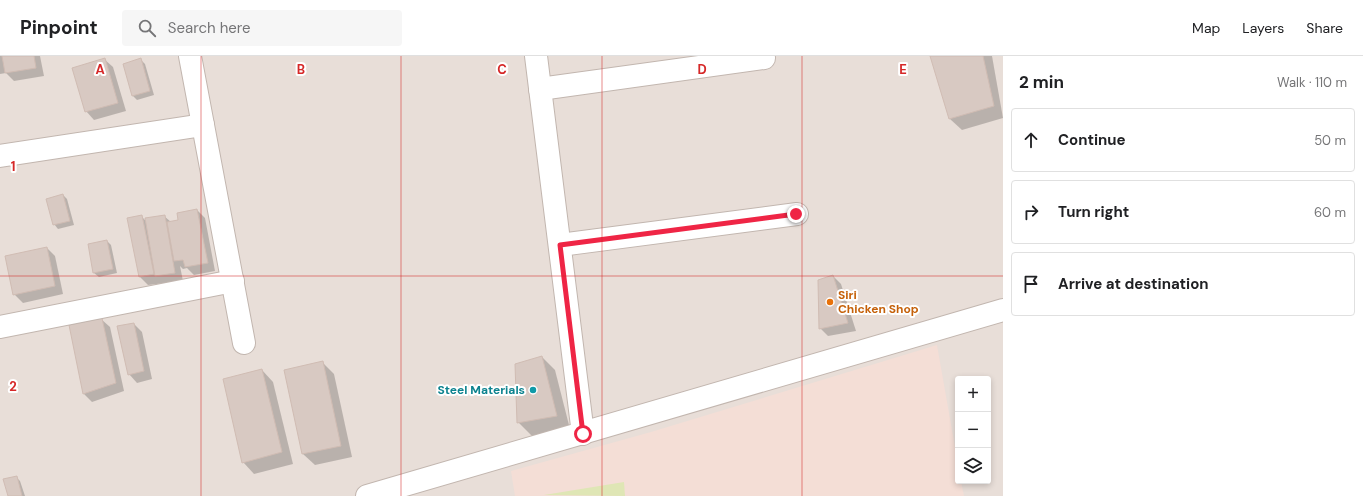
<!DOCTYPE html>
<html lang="en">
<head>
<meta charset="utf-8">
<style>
	:root { --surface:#fff; --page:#f6f6f6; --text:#202124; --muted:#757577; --line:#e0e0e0 }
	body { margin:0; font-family:"DM Sans",sans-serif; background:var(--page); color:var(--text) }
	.controls { position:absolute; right:12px; bottom:12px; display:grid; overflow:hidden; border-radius:4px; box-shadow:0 2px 6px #0003 }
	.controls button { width:36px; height:36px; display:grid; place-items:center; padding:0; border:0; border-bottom:1px solid var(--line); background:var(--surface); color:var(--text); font:20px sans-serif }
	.stop { position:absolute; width:12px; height:12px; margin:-9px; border:3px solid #ef2545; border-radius:50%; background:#fff }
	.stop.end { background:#ef2545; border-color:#fff; box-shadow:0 1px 4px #0008 }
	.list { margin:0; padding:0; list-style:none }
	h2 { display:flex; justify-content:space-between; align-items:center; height:52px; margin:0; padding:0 16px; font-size:17px }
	h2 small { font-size:13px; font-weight:400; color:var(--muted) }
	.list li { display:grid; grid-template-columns:26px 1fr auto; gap:12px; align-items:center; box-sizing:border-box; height:64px; margin:0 8px 8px; padding:0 8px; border:1px solid var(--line); border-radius:4px }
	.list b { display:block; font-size:15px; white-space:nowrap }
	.list em { font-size:13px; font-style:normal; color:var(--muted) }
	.icon { flex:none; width:22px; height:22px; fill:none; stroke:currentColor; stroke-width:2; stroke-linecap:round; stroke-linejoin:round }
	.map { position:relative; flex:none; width:1003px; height:440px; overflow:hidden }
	header { display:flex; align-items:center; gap:24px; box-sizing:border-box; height:56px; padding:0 20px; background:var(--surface); border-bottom:1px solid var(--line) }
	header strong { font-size:19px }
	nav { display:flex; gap:22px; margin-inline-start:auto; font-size:14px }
	.search { width:280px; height:36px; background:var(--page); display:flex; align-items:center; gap:10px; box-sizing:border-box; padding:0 14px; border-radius:4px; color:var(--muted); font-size:15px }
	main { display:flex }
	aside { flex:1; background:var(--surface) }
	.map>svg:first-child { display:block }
	.residential { fill:#e8ded8; fill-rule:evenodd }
	.commercial { fill:#f4ded6 }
	.green { fill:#dfe6b5 }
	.shadow { fill:#0003 }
	.building { fill:#d8c9c2; stroke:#d0bcb3 }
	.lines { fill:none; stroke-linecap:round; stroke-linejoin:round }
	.minor-casing { stroke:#c2b6af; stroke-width:24 }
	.minor { stroke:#fff; stroke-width:22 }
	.route { stroke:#ef2545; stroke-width:5 }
	.grid { fill:none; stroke:#d62828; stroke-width:1; stroke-opacity:0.55 }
	.food-dot { fill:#e8710a; stroke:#fff; stroke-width:1.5 }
	.culture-dot { fill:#0f9aa8; stroke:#fff; stroke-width:1.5 }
	.labels { text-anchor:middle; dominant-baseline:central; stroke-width:4; stroke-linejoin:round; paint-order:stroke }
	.food-label { font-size:12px; font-weight:bold; fill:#c56008; stroke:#fff; text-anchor:start }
	.culture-label { font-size:12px; font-weight:bold; fill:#0d838f; stroke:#fff; text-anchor:end }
	.grid-label { font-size:13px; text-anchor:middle; font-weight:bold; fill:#d62828; stroke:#fff; stroke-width:4; stroke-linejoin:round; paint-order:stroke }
</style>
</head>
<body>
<header>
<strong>Pinpoint</strong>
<div class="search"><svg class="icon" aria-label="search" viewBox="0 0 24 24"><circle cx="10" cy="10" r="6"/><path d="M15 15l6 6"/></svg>Search here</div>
<nav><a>Map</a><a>Layers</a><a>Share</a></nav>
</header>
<main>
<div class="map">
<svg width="1003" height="440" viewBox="0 0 1003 440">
	<rect width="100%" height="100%" fill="#f4eeea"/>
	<path class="residential" d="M0 0H1003V440H0ZM958 323H988V425H958Z"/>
	<polygon class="commercial" points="937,289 958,408 958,425 961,425 964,440 515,440 511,415 651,376"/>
	<polygon class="green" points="624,426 625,440 544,439"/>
	<g class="shadow">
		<polygon points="0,0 40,0 44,20 14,25 6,17 0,18"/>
		<polygon points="932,0 992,0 1003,62 962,74 950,63"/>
		<polygon points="104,3 113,11 126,55 94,64 86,55"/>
		<polygon points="141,4 145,8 154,39 137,44 133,40 124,8"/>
		<polygon points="63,139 67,143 74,169 58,173 54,168"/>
		<polygon points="197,154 205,162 215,215 194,219 187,212 183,213 180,210 183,225 148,229 140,221 141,160 146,165 164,160 171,166 179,165"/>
		<polygon points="107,185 111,189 117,217 99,221 94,217"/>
		<polygon points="47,192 55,200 63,238 23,247 14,238"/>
		<polygon points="833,220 841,228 856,275 828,280 820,272"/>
		<polygon points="101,263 110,271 124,335 92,346 84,338 70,270"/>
		<polygon points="134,268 142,276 152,323 137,327 129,318"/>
		<polygon points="542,301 555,314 570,373 532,380 518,366"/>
		<polygon points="323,307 334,318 352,401 315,409 303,398 285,315"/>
		<polygon points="262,314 273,326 293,408 254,418 243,406"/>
		<polygon points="16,421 20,425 25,440 9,440"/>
	</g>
	<g class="building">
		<polygon points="2,0 34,0 36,12 5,17"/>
		<polygon points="930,0 983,0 994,50 949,63"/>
		<polygon points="105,2 118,47 85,56 72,12"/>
		<polygon points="141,2 150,35 132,40 123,8"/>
		<polygon points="63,138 70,165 53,169 46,143"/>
		<polygon points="197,153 208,207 185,211 183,204 174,205 167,166 178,164 177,157"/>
		<polygon points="142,159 154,218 139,221 127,162"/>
		<polygon points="165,159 175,217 155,220 145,162"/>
		<polygon points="107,184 113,213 93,217 88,188"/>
		<polygon points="47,191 55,230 13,239 5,200"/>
		<polygon points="833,219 848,267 819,273 818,224"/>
		<polygon points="102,262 116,327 83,338 69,269"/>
		<polygon points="134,267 144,315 128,319 117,270"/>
		<polygon points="542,300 557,360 517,367 515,308"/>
		<polygon points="323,305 341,390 302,398 284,314"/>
		<polygon points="262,313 282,396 242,407 223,323"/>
		<polygon points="17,420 22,440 8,440 3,423"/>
	</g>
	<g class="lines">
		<defs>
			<g id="minor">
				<polyline points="190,0 244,287"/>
				<polyline points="536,0 583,378"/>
				<polyline points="540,33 764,2"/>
				<polyline points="0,100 203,69"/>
				<polyline points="560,189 797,158"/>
				<polyline points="0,271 233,225"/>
				<polyline points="367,440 1003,254"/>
			</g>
		</defs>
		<use href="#minor" class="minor-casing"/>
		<use href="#minor" class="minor"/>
	</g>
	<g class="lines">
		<polyline class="route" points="583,378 560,189 796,158"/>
	</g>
	<path class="grid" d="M201 0V440M401 0V440M602 0V440M802 0V440M0 220H1003"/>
	<circle class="food-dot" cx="830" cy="246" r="4"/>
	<circle class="culture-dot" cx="533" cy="334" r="4"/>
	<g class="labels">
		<g class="food-label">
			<text x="838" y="239">Siri<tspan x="838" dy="14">Chicken Shop</tspan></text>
		</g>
		<g class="culture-label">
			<text x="525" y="334">Steel Materials</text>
		</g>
	</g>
	<g class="grid-label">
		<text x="100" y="18">A</text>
		<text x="301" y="18">B</text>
		<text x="502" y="18">C</text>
		<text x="702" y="18">D</text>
		<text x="903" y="18">E</text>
		<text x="13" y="115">1</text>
		<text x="13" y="335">2</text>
	</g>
</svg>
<div class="controls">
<button>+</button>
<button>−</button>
<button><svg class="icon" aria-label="layers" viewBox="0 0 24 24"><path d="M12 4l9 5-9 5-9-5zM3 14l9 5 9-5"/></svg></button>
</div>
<div class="stop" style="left:583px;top:378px"></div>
<div class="stop end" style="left:796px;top:158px"></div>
</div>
<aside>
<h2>2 min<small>Walk · 110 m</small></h2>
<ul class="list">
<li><svg class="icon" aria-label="ahead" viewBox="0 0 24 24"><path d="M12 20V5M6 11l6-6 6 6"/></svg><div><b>Continue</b></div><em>50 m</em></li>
<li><svg class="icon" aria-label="right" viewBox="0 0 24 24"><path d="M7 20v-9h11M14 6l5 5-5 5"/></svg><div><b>Turn right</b></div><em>60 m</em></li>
<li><svg class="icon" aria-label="arrive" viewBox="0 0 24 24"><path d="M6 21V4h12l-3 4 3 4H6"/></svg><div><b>Arrive at destination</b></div></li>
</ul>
</aside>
</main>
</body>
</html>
